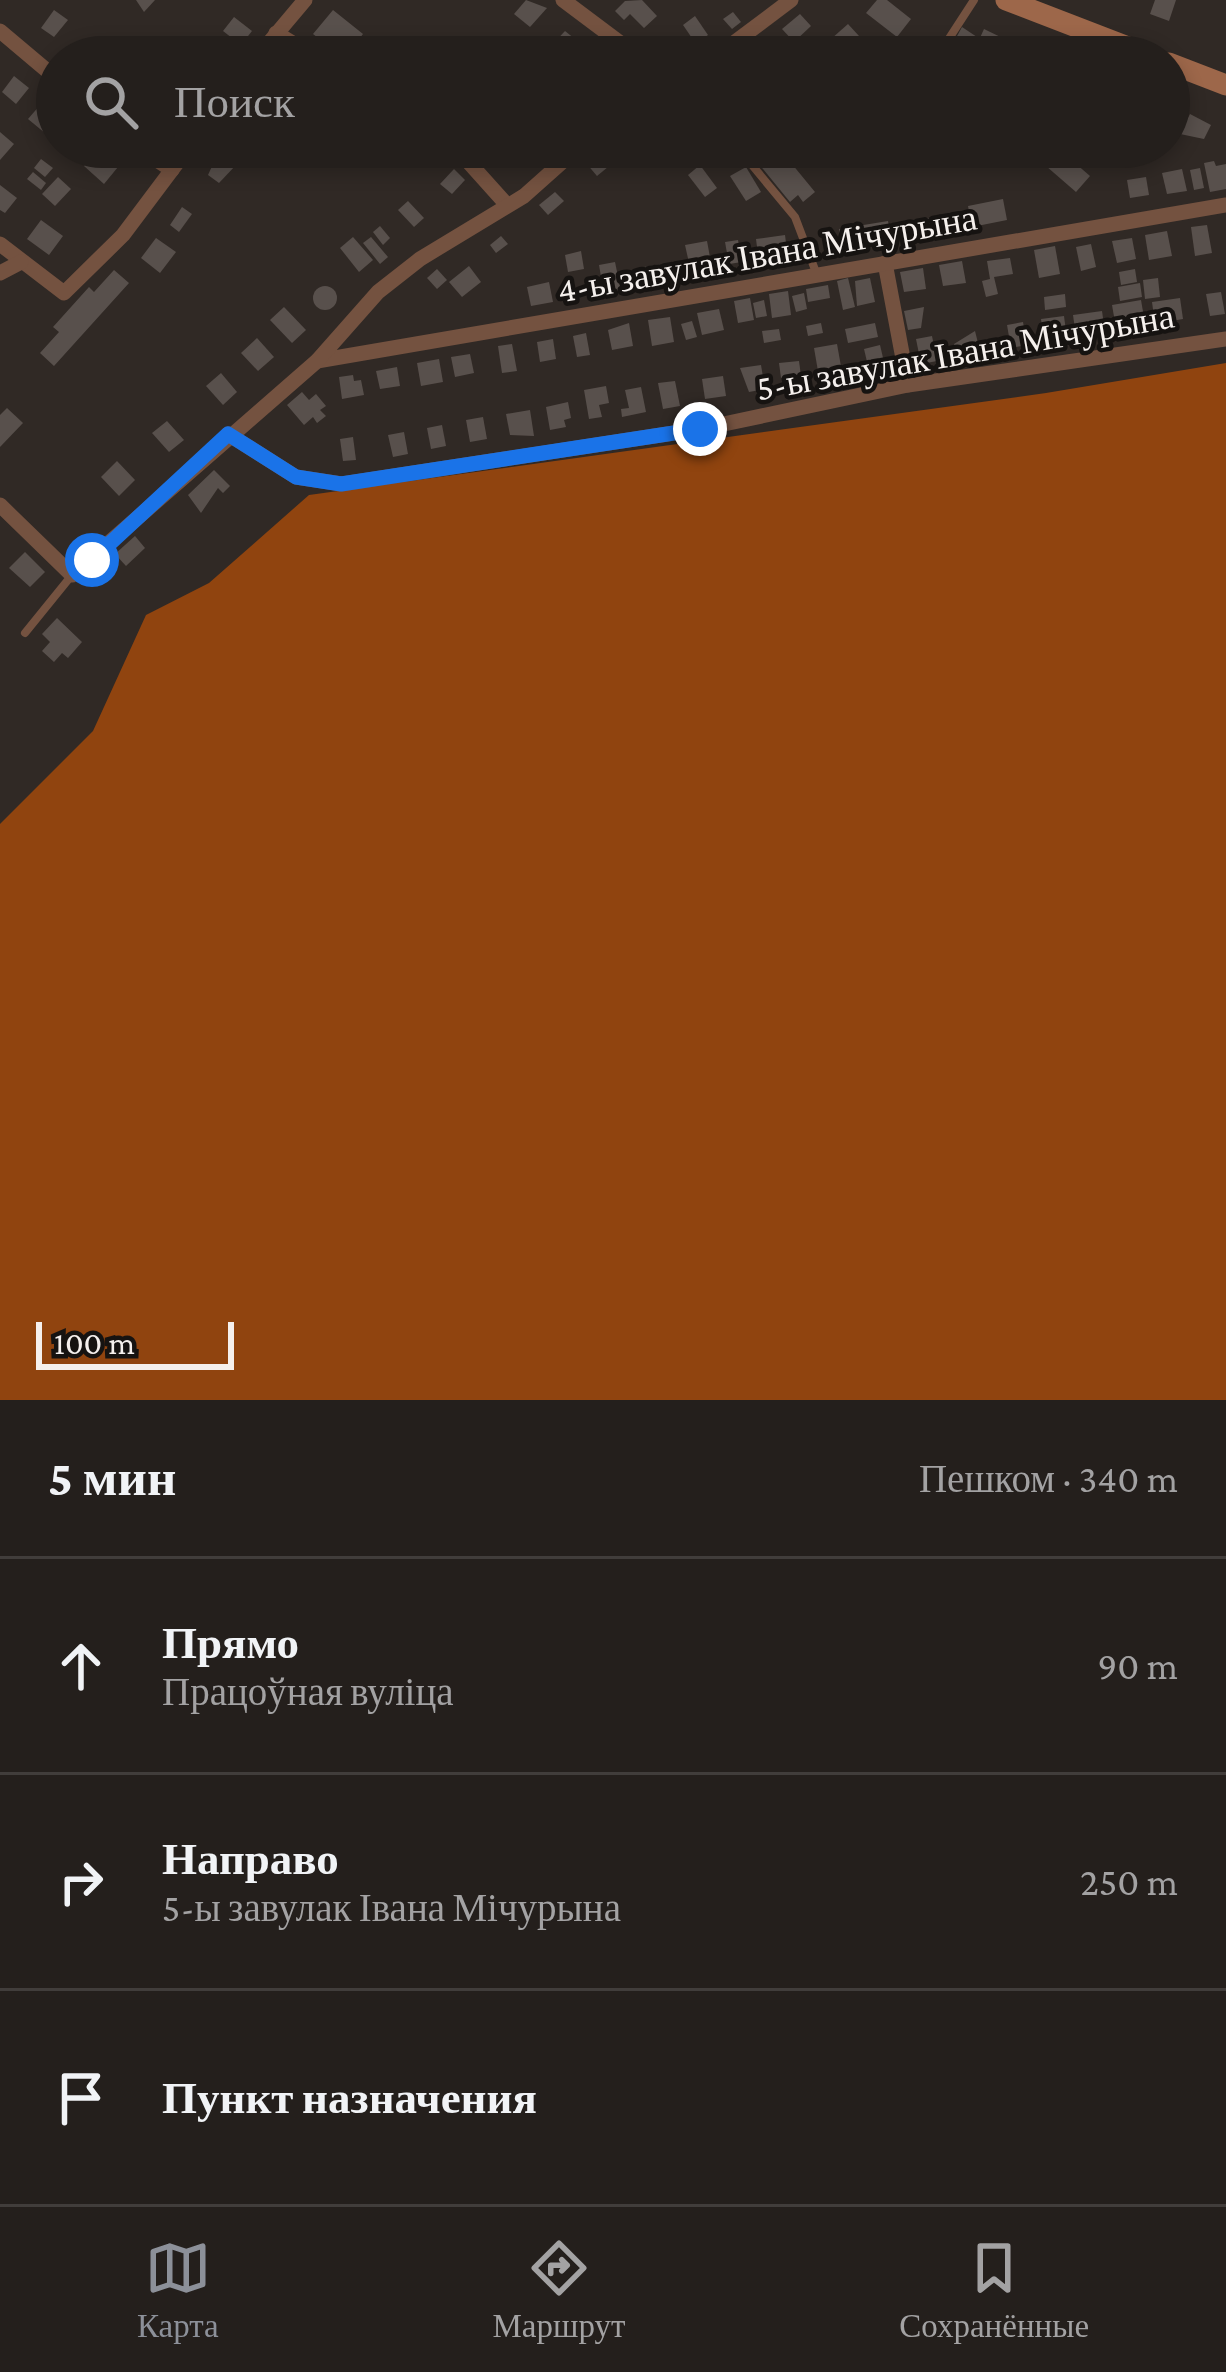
<!DOCTYPE html>
<html lang="ru">
<head>
<meta charset="utf-8">
<style>
	:root { --surface:#241f1c; --page:#2c2725; --text:#f1f3f6; --muted:#a3a2a3; --line:#413d3b; --accent:#8c9099 }
	body { margin:0; font-family:"Crimson Pro",serif; background:var(--page); color:var(--text) }
	.scale { position:absolute; left:36px; bottom:30px; width:198px; box-sizing:border-box; padding-left:12px; border:6px solid #f5f0ed; border-top:0; font-size:33px; line-height:42px; white-space:nowrap; color:#f5f0ed; -webkit-text-stroke:9px #161311; paint-order:stroke }
	.stop { position:absolute; width:36px; height:36px; margin:-27px; border:9px solid #1a73e8; border-radius:50%; background:#fff }
	.stop.end { background:#1a73e8; border-color:#fff; box-shadow:0 3px 12px #0008 }
	.list { margin:0; padding:0; list-style:none }
	h2 { display:flex; justify-content:space-between; align-items:center; height:156px; margin:0; padding:0 48px; font-size:51px }
	h2 small { font-size:39px; font-weight:400; color:var(--muted) }
	.list li { display:grid; grid-template-columns:78px 1fr auto; gap:36px; align-items:center; box-sizing:border-box; height:216px; padding:0 48px; border-top:3px solid var(--line) }
	.list b { display:block; font-size:45px; white-space:nowrap }
	.list p { margin:0; font-size:39px; white-space:nowrap; color:var(--muted) }
	.list em { font-size:39px; font-style:normal; color:var(--muted) }
	.icon { flex:none; width:66px; height:66px; fill:none; stroke:currentColor; stroke-width:2; stroke-linecap:round; stroke-linejoin:round }
	.map { position:relative; flex:none; width:1226px; height:1400px; overflow:hidden }
	.search { position:absolute; background:var(--surface); box-shadow:0 6px 18px #0003; left:36px; right:36px; top:36px; height:132px; display:flex; align-items:center; gap:30px; box-sizing:border-box; padding:0 42px; border-radius:66px; color:var(--muted); font-size:45px }
	.sheet { height:804px; background:var(--surface) }
	nav { display:flex; justify-content:space-around; align-items:center; box-sizing:border-box; height:168px; border-top:3px solid var(--line); background:var(--surface); font-size:33px; color:var(--muted) }
	nav a { display:grid; justify-items:center; gap:6px }
	nav .on { color:var(--accent) }
	.map>svg:first-child { display:block }
	.forest { fill:#90440f }
	.building { fill:#58504c }
	.lines { fill:none; stroke-linecap:round; stroke-linejoin:round }
	.lane { stroke:#745240; stroke-width:8 }
	.street { stroke:#745240; stroke-width:15 }
	.secondary { stroke:#9d674a; stroke-width:21 }
	.route { stroke:#1a73e8; stroke-width:15 }
	.labels { text-anchor:middle; dominant-baseline:central; stroke-width:9; stroke-linejoin:round; paint-order:stroke }
	.street-label { font-size:36px; fill:#f5f0ed; stroke:#161311 }
</style>
</head>
<body>
<div class="map">
<svg width="1226" height="1400" viewBox="0 0 1226 1400">
	<rect width="100%" height="100%" fill="#302925"/>
	<polygon class="forest" points="1226,363 1226,1400 0,1400 0,824 93,731 146,615 209,583 309,495 1046,393"/>
	<g class="building">
		<polygon points="136,0 155,0 144,12"/>
		<polygon points="526,0 547,8 530,27 514,14"/>
		<polygon points="642,0 657,16 644,28 630,14 624,20 615,11 625,1"/>
		<polygon points="877,0 887,0 911,19 897,37 866,13"/>
		<polygon points="1155,0 1176,0 1169,21 1150,14"/>
		<polygon points="54,10 68,20 54,37 41,28"/>
		<polygon points="333,10 363,34 348,53 340,47 336,52 313,34"/>
		<polygon points="733,12 741,22 732,29 723,19"/>
		<polygon points="800,14 811,26 794,42 782,29"/>
		<polygon points="695,16 708,35 696,44 683,25"/>
		<polygon points="234,17 252,31 241,45 223,31"/>
		<polygon points="848,24 859,36 831,57 822,47"/>
		<polygon points="962,27 977,37 970,47 956,38"/>
		<polygon points="984,29 1019,46 1013,57 974,51"/>
		<polygon points="565,31 575,39 561,54 551,46"/>
		<polygon points="14,76 29,88 16,104 2,92"/>
		<polygon points="41,104 57,117 57,143 28,119"/>
		<polygon points="1190,114 1211,125 1204,139 1180,134"/>
		<polygon points="0,132 14,144 0,160"/>
		<polygon points="422,147 437,147 442,152 430,165 417,152"/>
		<polygon points="489,147 504,147 510,152 497,165 484,153"/>
		<polygon points="745,147 778,147 815,192 803,202 798,195 790,202"/>
		<polygon points="602,149 614,162 597,176 586,163"/>
		<polygon points="98,150 118,167 104,184 84,166"/>
		<polygon points="1060,150 1090,176 1076,192 1046,166"/>
		<polygon points="218,153 237,164 219,183 208,175"/>
		<polygon points="41,159 53,168 45,177 34,168"/>
		<polygon points="1214,161 1216,166 1226,164 1226,189 1210,192 1204,163"/>
		<polygon points="700,165 717,188 705,197 688,175"/>
		<polygon points="746,167 761,192 746,201 730,176"/>
		<polygon points="1200,168 1204,188 1194,190 1190,170"/>
		<polygon points="454,169 465,180 452,194 440,184"/>
		<polygon points="1182,169 1187,191 1167,194 1162,173"/>
		<polygon points="33,172 46,183 41,190 27,179"/>
		<polygon points="58,177 71,189 55,206 42,194"/>
		<polygon points="1146,177 1149,195 1130,198 1127,180"/>
		<polygon points="0,185 17,198 5,213 0,210"/>
		<polygon points="555,192 564,201 548,215 539,205"/>
		<polygon points="1003,199 1007,220 972,227 968,206"/>
		<polygon points="408,201 424,218 414,227 398,210"/>
		<polygon points="182,207 192,214 179,232 170,225"/>
		<polygon points="945,216 947,231 904,237 902,222"/>
		<polygon points="41,220 63,236 49,255 27,239"/>
		<polygon points="888,221 891,239 841,246 839,229"/>
		<polygon points="1207,225 1212,253 1195,256 1191,227"/>
		<polygon points="380,226 390,238 383,245 373,232"/>
		<polygon points="1167,231 1172,256 1149,260 1145,235"/>
		<polygon points="785,235 788,258 759,262 756,239"/>
		<polygon points="501,236 508,244 496,253 490,245"/>
		<polygon points="353,237 373,260 359,272 340,248"/>
		<polygon points="371,237 388,257 380,264 363,243"/>
		<polygon points="156,238 176,252 160,273 141,258"/>
		<polygon points="1132,238 1136,259 1117,263 1112,241"/>
		<polygon points="738,240 742,262 729,264 725,242"/>
		<polygon points="707,241 712,268 691,272 685,245"/>
		<polygon points="1091,244 1096,267 1081,271 1076,247"/>
		<polygon points="1055,246 1060,274 1039,278 1034,250"/>
		<polygon points="581,251 584,269 568,272 565,255"/>
		<polygon points="1010,258 1013,274 994,277 998,294 986,297 982,281 990,279 987,261"/>
		<polygon points="962,261 966,283 943,286 939,265"/>
		<polygon points="615,262 621,291 604,294 599,265"/>
		<polygon points="660,264 664,284 643,288 639,268"/>
		<polygon points="469,266 481,282 462,297 449,282"/>
		<polygon points="923,268 926,289 904,292 900,272"/>
		<polygon points="437,269 447,280 437,289 427,278"/>
		<polygon points="1135,269 1137,282 1121,285 1119,272"/>
		<polygon points="114,270 129,283 54,366 40,353 59,332 53,327 89,287 94,292"/>
		<polygon points="848,278 855,307 843,310 837,281"/>
		<polygon points="870,278 875,302 857,306 855,281"/>
		<polygon points="1158,278 1160,297 1145,299 1143,280"/>
		<polygon points="549,282 553,302 531,306 527,287"/>
		<polygon points="1140,283 1142,297 1120,301 1118,287"/>
		<polygon points="828,285 830,298 808,302 806,289"/>
		<circle cx="325" cy="298" r="12"/>
		<polygon points="788,291 791,315 772,318 769,294"/>
		<polygon points="1221,292 1225,314 1210,316 1206,294"/>
		<polygon points="804,293 807,309 796,312 792,296"/>
		<polygon points="1065,294 1066,307 1045,310 1044,297"/>
		<polygon points="750,298 754,320 738,323 734,301"/>
		<polygon points="1180,298 1183,319 1155,324 1152,302"/>
		<polygon points="764,300 767,316 756,318 753,303"/>
		<polygon points="1141,300 1145,323 1116,328 1112,305"/>
		<polygon points="284,307 306,330 292,343 270,320"/>
		<polygon points="924,307 921,328 908,330 904,311"/>
		<polygon points="719,309 724,330 702,335 697,313"/>
		<polygon points="1102,311 1105,332 1076,336 1073,315"/>
		<polygon points="1064,316 1067,339 1044,342 1041,319"/>
		<polygon points="670,317 674,342 652,346 648,320"/>
		<polygon points="692,321 697,337 686,340 681,324"/>
		<polygon points="1023,322 1027,345 1011,348 1007,325"/>
		<polygon points="629,323 633,346 612,350 608,330"/>
		<polygon points="821,323 823,333 808,336 806,326"/>
		<polygon points="875,323 878,337 848,343 845,329"/>
		<polygon points="779,329 781,340 764,343 762,331"/>
		<polygon points="975,331 980,351 956,356 954,344"/>
		<polygon points="586,333 590,355 577,357 573,336"/>
		<polygon points="932,336 937,361 921,364 916,339"/>
		<polygon points="257,338 274,357 258,371 241,353"/>
		<polygon points="553,339 556,359 540,362 537,342"/>
		<polygon points="512,344 517,371 502,373 498,346"/>
		<polygon points="837,344 842,372 819,377 814,348"/>
		<polygon points="880,345 884,362 868,366 864,349"/>
		<polygon points="470,354 474,373 455,377 451,357"/>
		<polygon points="439,359 443,382 421,386 417,363"/>
		<polygon points="799,361 801,376 781,378 779,363"/>
		<polygon points="761,365 765,389 749,392 740,368"/>
		<polygon points="397,367 400,386 380,389 376,371"/>
		<polygon points="221,373 237,392 223,405 206,386"/>
		<polygon points="353,375 354,381 361,380 364,395 342,399 339,377"/>
		<polygon points="723,376 726,396 705,399 702,379"/>
		<polygon points="675,381 680,406 663,409 658,383"/>
		<polygon points="606,386 609,403 599,405 602,417 589,419 584,390"/>
		<polygon points="641,387 646,412 622,417 621,409 629,408 625,390"/>
		<polygon points="302,392 309,400 316,394 326,406 320,410 326,416 317,423 313,417 304,425 287,405"/>
		<polygon points="568,402 571,418 564,420 566,427 550,430 546,407"/>
		<polygon points="7,408 23,423 0,447 0,415"/>
		<polygon points="530,410 534,436 510,435 506,414"/>
		<polygon points="483,417 487,439 470,442 466,420"/>
		<polygon points="167,421 184,440 169,452 152,433"/>
		<polygon points="442,425 446,446 431,449 427,428"/>
		<polygon points="404,432 408,454 393,457 388,435"/>
		<polygon points="353,437 356,460 343,461 340,439"/>
		<polygon points="117,461 135,480 119,496 101,477"/>
		<polygon points="214,470 230,486 223,493 218,488 201,513 188,495"/>
		<polygon points="135,536 145,548 126,566 115,554"/>
		<polygon points="25,552 45,572 30,587 9,568"/>
		<polygon points="57,618 82,642 68,658 62,653 54,662 42,651 50,642 42,634"/>
	</g>
	<g class="lines">
		<g class="lane">
			<polyline points="937,57 974,0"/>
			<polyline points="737,147 795,217 817,275"/>
			<polyline points="799,155 811,147"/>
			<polyline points="25,633 72,575"/>
		</g>
		<g class="street">
			<polyline points="563,0 639,57"/>
			<polyline points="0,31 57,79"/>
			<polyline points="276,33 315,57"/>
			<polyline points="257,57 305,0"/>
			<polyline points="715,57 791,0"/>
			<polyline points="137,147 172,170"/>
			<polyline points="455,147 507,205"/>
			<polyline points="0,244 64,293 123,235 189,147"/>
			<polyline points="885,263 908,385"/>
			<polyline points="0,273 21,262"/>
			<polyline points="317,361 1226,205"/>
			<polyline points="228,434 296,477 342,484 700,429 908,385 1226,339"/>
			<polyline points="0,505 72,575 317,361 378,292 420,259 524,196 579,147"/>
		</g>
		<g class="secondary">
			<polyline points="1006,0 1154,57"/>
			<polyline points="1169,63 1226,85"/>
		</g>
	</g>
	<g class="lines">
		<polyline class="route" points="92,560 228,434 296,477 341,484 700,429"/>
	</g>
	<g class="labels">
		<g class="street-label">
			<text transform="translate(767 254) rotate(-10)">4-ы завулак Івана Мічурына</text>
			<text transform="translate(965 352) rotate(-10)">5-ы завулак Івана Мічурына</text>
		</g>
	</g>
</svg>
<div class="scale">100 m</div>
<div class="stop" style="left:92px;top:560px"></div>
<div class="stop end" style="left:700px;top:429px"></div>
<div class="search"><svg class="icon" aria-label="search" viewBox="0 0 24 24"><circle cx="10" cy="10" r="6"/><path d="M15 15l6 6"/></svg>Поиск</div>
</div>
<section class="sheet">
<h2>5 мин<small>Пешком · 340 m</small></h2>
<ul class="list">
<li><svg class="icon" aria-label="ahead" viewBox="0 0 24 24"><path d="M12 20V5M6 11l6-6 6 6"/></svg><div><b>Прямо</b><p>Працоўная вуліца</p></div><em>90 m</em></li>
<li><svg class="icon" aria-label="right" viewBox="0 0 24 24"><path d="M7 20v-9h11M14 6l5 5-5 5"/></svg><div><b>Направо</b><p>5-ы завулак Івана Мічурына</p></div><em>250 m</em></li>
<li><svg class="icon" aria-label="arrive" viewBox="0 0 24 24"><path d="M6 21V4h12l-3 4 3 4H6"/></svg><div><b>Пункт назначения</b></div></li>
</ul>
</section>
<nav>
<a class="on"><svg class="icon" aria-label="map" viewBox="0 0 24 24"><path d="M3 6l6-2 6 2 6-2v14l-6 2-6-2-6 2zM9 4v14M15 6v14"/></svg>Карта</a>
<a><svg class="icon" aria-label="directions" viewBox="0 0 24 24"><path d="M12 3l9 9-9 9-9-9zM9 14v-3h6M13 9l2 2-2 2"/></svg>Маршрут</a>
<a><svg class="icon" aria-label="saved" viewBox="0 0 24 24"><path d="M7 4h10v16l-5-4-5 4z"/></svg>Сохранённые</a>
</nav>
</body>
</html>
